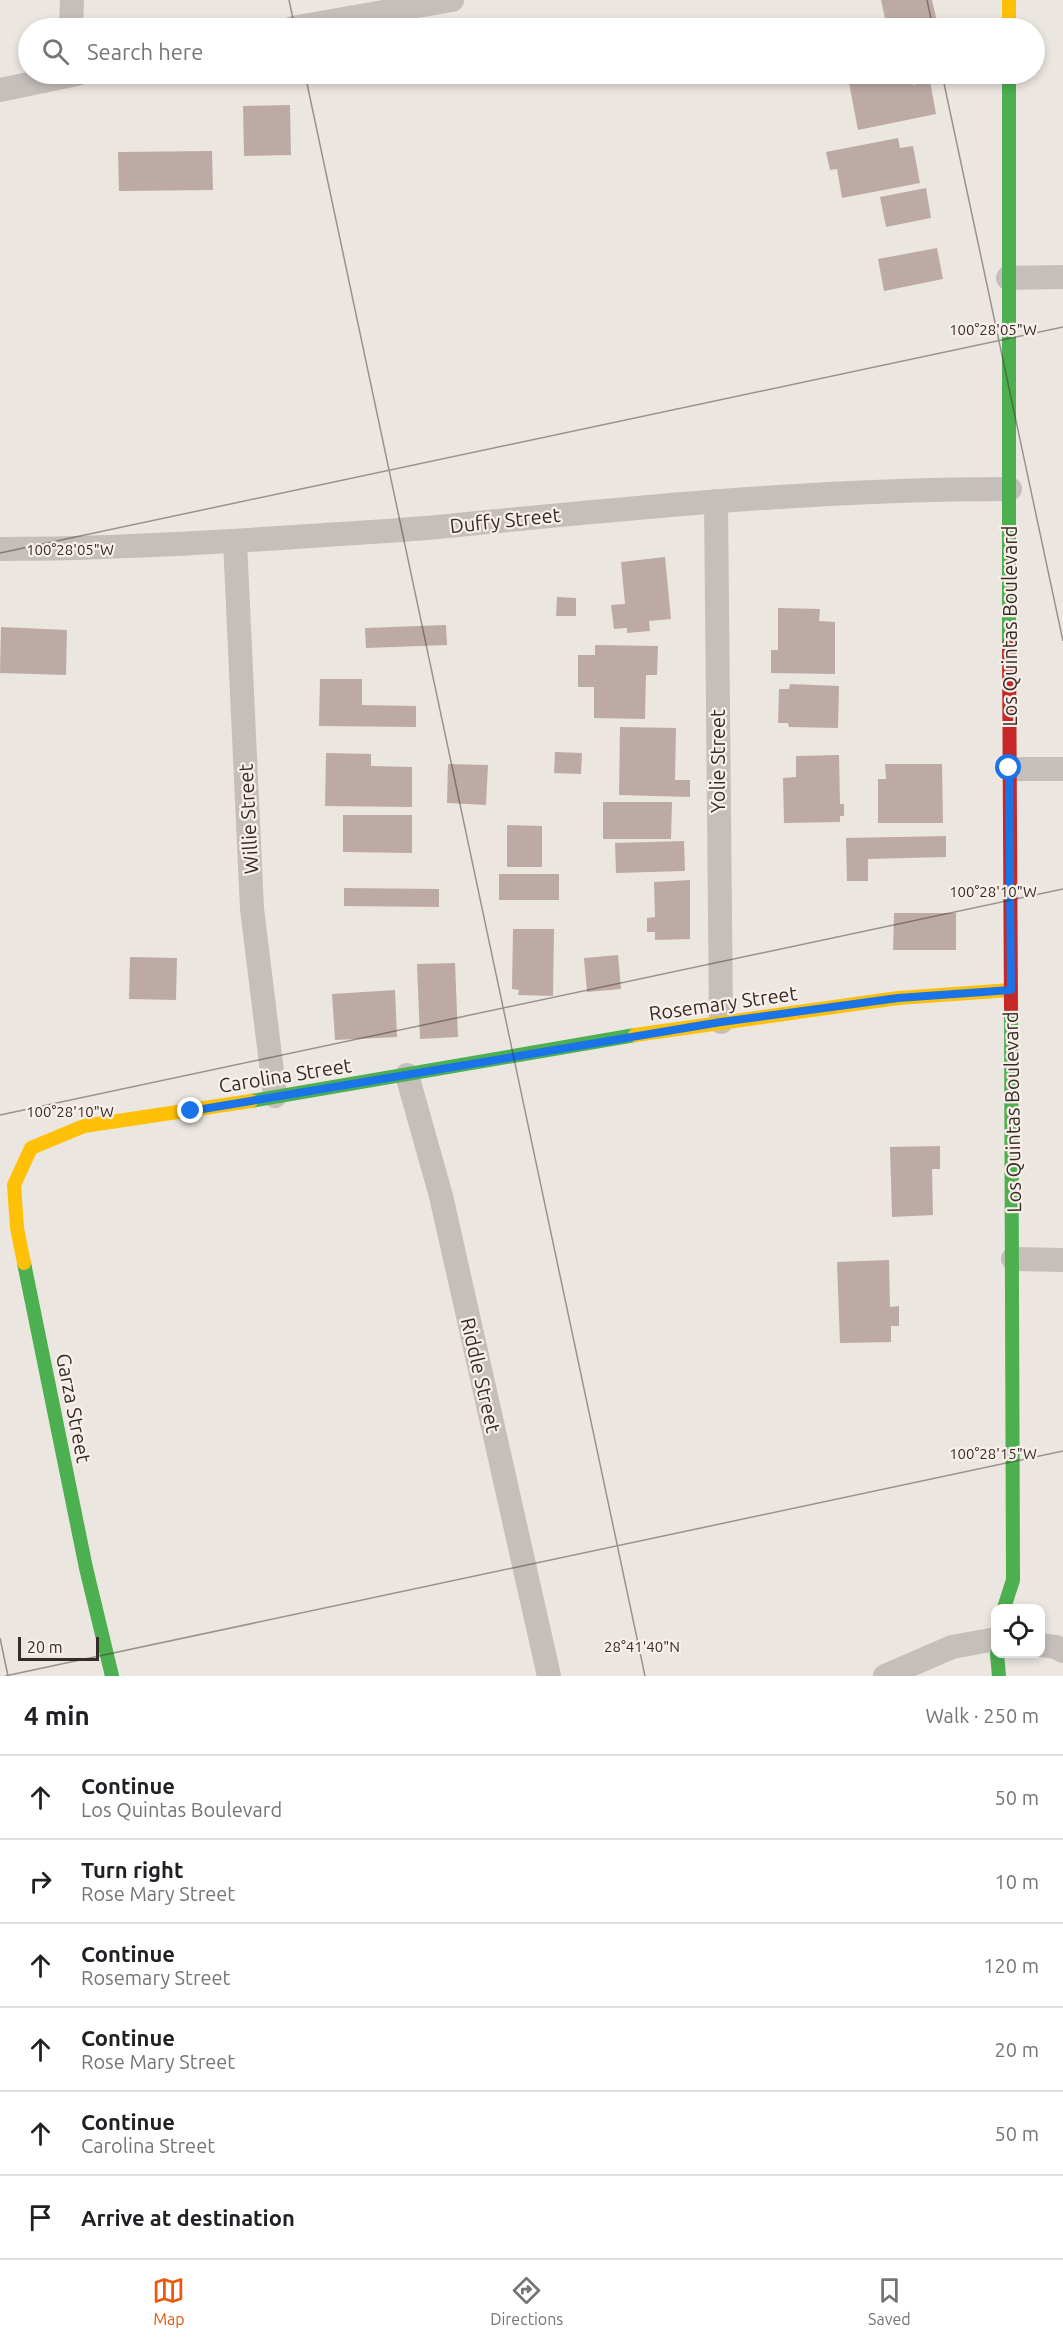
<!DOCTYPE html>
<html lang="en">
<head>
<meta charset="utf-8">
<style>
	:root { --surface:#fff; --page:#f6f6f6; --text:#202124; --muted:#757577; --line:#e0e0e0; --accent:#ea580c }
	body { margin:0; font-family:Ubuntu,sans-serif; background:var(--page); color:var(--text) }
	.controls { position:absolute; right:18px; bottom:18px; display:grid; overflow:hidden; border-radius:12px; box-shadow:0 3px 9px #0003 }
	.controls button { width:54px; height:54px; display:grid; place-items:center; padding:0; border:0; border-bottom:2px solid var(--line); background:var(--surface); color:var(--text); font:30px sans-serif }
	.scale { position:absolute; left:18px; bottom:15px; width:81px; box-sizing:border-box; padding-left:6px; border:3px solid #352b29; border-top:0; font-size:16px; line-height:21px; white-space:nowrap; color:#352b29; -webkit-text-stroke:4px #f8efe9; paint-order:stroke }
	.stop { position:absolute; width:18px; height:18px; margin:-14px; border:4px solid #1a73e8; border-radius:50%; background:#fff }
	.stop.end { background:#1a73e8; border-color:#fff; box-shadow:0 2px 6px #0008 }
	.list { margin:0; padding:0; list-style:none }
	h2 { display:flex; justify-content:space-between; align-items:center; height:78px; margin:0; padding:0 24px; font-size:26px }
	h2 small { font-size:20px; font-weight:400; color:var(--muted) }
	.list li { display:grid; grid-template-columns:39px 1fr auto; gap:18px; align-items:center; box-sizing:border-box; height:84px; padding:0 24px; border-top:2px solid var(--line) }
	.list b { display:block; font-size:22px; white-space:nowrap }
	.list p { margin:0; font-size:20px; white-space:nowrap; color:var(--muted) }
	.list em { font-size:20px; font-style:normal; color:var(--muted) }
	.icon { flex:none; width:33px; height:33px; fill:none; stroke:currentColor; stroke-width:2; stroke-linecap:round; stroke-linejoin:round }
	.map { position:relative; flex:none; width:1063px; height:1676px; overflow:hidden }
	.search { position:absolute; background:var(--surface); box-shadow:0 3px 9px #0003; left:18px; right:18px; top:18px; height:66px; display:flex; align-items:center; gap:15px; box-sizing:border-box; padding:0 21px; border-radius:33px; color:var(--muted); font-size:22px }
	.sheet { height:582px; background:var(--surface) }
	nav { display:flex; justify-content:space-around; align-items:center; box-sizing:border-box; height:84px; border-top:2px solid var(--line); background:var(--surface); font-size:16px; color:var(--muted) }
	nav a { display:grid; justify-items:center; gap:3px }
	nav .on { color:var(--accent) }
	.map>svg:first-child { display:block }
	.building { fill:#beaaa4 }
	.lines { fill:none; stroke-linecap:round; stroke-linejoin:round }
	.street { stroke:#c5beba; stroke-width:24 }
	.fast { stroke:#4caf50; stroke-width:14 }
	.slow { stroke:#ffc107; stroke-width:14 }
	.jam { stroke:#c62828; stroke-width:14 }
	.route { stroke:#1a73e8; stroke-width:8 }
	.ticks { fill:none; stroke:#352b29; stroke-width:1.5; stroke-opacity:0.45 }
	.labels { text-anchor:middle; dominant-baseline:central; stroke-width:4.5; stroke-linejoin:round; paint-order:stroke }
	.street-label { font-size:20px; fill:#352b29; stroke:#f8efe9 }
	.ticks-label { font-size:15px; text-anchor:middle; fill:#352b29; stroke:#f8efe9; stroke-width:4.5; stroke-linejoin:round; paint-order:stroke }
</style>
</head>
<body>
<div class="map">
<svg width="1063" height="1676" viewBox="0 0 1063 1676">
	<rect width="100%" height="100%" fill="#ece6e1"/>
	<g class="building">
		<polygon points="881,0 932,0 938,26 887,28"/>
		<polygon points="896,74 911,74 913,85 930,81 936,114 858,130 849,83"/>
		<polygon points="290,105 291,155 244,156 243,106"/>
		<polygon points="898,138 900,148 913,146 920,183 842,198 837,169 830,170 826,152"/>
		<polygon points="212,151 213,190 119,191 118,152"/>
		<polygon points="926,188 931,218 886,227 880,197"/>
		<polygon points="937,248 943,279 884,291 878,259"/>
		<polygon points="665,557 671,619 649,621 650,631 627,633 627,628 614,629 611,605 625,604 621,562"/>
		<polygon points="557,597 576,598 576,616 556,616"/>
		<polygon points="778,608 820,609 819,621 835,622 835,674 771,673 771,650 778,650"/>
		<polygon points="446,625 447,645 366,648 365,628"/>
		<polygon points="1,627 67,630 66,675 0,673"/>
		<polygon points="595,645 658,646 657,675 646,675 645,719 594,718 594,687 578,687 578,655 595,655"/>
		<polygon points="320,679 362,679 362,705 416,706 416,727 319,726"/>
		<polygon points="790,684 839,686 838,728 789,727 788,723 778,723 779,689 789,689"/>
		<polygon points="620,727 676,728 675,780 690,780 690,797 619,795"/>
		<polygon points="555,752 582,753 581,774 554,773"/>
		<polygon points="326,753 371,754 371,766 412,767 412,807 325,806"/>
		<polygon points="839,755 840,804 844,804 844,816 840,816 840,822 784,823 783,778 796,777 796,756"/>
		<polygon points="448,764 488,765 486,805 447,803"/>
		<polygon points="885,764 942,764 943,823 878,823 878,779 886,779"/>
		<polygon points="603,802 672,802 671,839 603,839"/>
		<polygon points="343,815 412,815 412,853 343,852"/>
		<polygon points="507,825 542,826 542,867 507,867"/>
		<polygon points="946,836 946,857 868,859 868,881 847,881 846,838"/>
		<polygon points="684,841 685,871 616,873 615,843"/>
		<rect x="499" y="874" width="60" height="26"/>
		<polygon points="690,880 690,939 655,940 655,932 647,932 647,918 655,917 654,882"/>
		<polygon points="344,888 439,889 439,907 344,906"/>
		<polygon points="894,913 956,913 956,950 893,950"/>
		<polygon points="513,929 554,929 553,996 518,995 519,990 512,989"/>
		<polygon points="618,955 621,989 587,992 584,958"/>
		<polygon points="130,957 177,958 176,1000 129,999"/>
		<polygon points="455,963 458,1037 420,1039 417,964"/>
		<polygon points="395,990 397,1037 335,1040 332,994"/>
		<polygon points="940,1146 940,1169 932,1169 933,1215 892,1217 890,1147"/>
		<polygon points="889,1260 890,1307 899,1306 899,1326 891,1326 891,1342 840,1343 837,1262"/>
	</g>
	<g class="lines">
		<g class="street">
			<polyline points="71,28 72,0"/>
			<polyline points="292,28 452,0"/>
			<polyline points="0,90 77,74"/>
			<polyline points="1008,278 1063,277"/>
			<polyline points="716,501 721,1022"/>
			<polyline points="235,541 252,909 275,1096"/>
			<path d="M0 549C103 549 207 543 310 536 352 533 395 531 437 527 628 508 818 489 1010 489"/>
			<polyline points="1009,769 1063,769"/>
			<polyline points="407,1075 441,1196 549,1676"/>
			<polyline points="1013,1259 1063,1260"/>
			<polyline points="1040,1645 1056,1647 1063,1651"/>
			<polyline points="885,1676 952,1647 996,1639"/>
		</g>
		<g class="fast">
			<polyline points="1009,74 1009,644"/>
			<polyline points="251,1101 635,1035"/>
			<polyline points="24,1263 86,1568 112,1676"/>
			<polyline points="1004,1608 1013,1580 1011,1008"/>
			<polyline points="997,1654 999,1676"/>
		</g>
		<g class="slow">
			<polyline points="1009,0 1009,28"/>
			<polyline points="635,1035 898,998 1011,990"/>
			<polyline points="24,1263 17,1228 14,1185 31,1148 84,1126 251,1101"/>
		</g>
		<polyline class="jam" points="1009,644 1011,1008"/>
	</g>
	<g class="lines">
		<polyline class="route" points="191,1111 721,1022 898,998 1011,990 1009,768"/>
	</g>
	<path class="ticks" d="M289 0 295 28M927 0 933 28M305 74 645 1676M942 74 1063 641M0 553 1063 327M0 1115 1063 889M0 1638 8 1676M5 1676 1063 1451"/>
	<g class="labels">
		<g class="street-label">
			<text transform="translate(505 520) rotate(-6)">Duffy Street</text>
			<text transform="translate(1009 626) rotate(-90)">Los Quintas Boulevard</text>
			<text transform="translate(717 761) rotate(-90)">Yolie Street</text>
			<text transform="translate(248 819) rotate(-93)">Willie Street</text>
			<text transform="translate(723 1003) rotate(-8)">Rosemary Street</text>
			<text transform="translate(285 1075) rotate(-9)">Carolina Street</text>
			<text transform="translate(1012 1112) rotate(-91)">Los Quintas Boulevard</text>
			<text transform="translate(481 1375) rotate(77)">Riddle Street</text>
			<text transform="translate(74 1408) rotate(79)">Garza Street</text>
		</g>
	</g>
	<g class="ticks-label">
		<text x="993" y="335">100°28'05"W</text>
		<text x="70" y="555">100°28'05"W</text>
		<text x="993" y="897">100°28'10"W</text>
		<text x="70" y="1117">100°28'10"W</text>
		<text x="993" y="1459">100°28'15"W</text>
		<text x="642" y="1652">28°41'40"N</text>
	</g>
</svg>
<div class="controls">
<button><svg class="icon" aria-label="locate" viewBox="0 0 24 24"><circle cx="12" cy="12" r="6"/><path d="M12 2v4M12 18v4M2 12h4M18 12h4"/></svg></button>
</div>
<div class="scale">20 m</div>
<div class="stop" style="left:1009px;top:768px"></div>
<div class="stop end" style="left:191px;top:1111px"></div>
<div class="search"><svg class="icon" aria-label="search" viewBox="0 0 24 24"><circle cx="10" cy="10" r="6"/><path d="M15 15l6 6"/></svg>Search here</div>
</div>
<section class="sheet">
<h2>4 min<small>Walk · 250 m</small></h2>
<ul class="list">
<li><svg class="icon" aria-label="ahead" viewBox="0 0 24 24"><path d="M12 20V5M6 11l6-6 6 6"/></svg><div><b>Continue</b><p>Los Quintas Boulevard</p></div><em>50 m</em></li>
<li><svg class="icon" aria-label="right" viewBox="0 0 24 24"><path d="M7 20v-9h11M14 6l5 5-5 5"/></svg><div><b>Turn right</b><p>Rose Mary Street</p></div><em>10 m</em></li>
<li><svg class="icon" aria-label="ahead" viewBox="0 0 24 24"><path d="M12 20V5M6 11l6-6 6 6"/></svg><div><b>Continue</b><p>Rosemary Street</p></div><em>120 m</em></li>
<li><svg class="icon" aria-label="ahead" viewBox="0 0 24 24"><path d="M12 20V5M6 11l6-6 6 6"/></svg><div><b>Continue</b><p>Rose Mary Street</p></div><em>20 m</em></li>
<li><svg class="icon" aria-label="ahead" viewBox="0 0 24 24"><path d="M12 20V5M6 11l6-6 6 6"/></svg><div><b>Continue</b><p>Carolina Street</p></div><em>50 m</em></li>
<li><svg class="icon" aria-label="arrive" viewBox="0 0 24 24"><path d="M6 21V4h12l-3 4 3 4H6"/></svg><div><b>Arrive at destination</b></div></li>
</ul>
</section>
<nav>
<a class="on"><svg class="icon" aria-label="map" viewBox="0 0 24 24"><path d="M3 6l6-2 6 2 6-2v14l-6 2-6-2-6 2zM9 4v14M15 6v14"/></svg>Map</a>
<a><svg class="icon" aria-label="directions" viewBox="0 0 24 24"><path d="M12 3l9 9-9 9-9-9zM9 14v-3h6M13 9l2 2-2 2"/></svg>Directions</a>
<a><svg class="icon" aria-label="saved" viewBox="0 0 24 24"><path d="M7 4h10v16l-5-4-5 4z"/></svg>Saved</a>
</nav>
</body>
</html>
